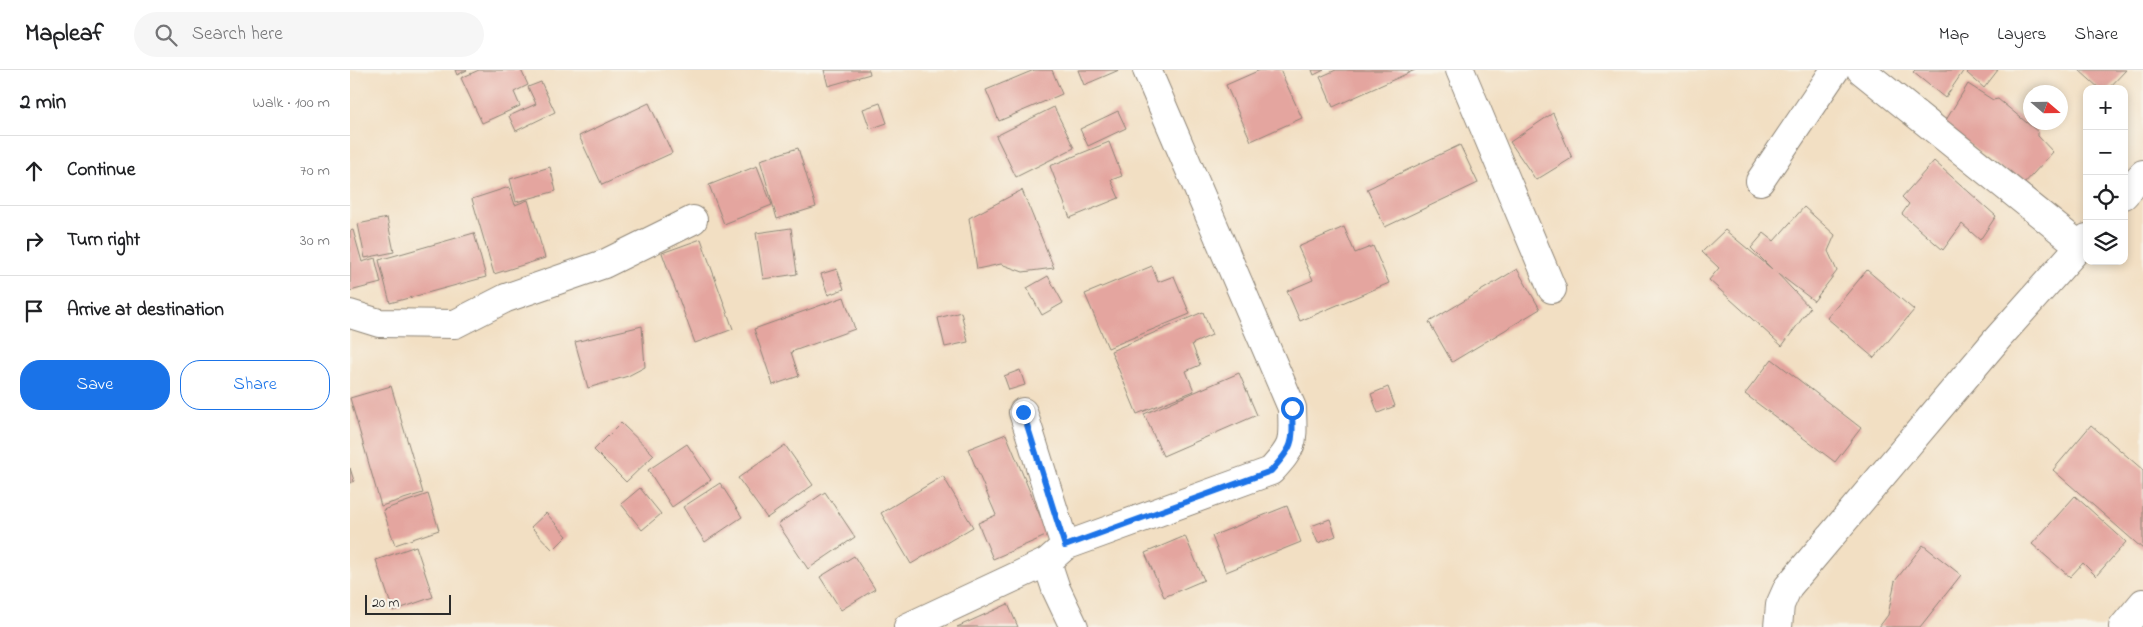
<!DOCTYPE html>
<html lang="en">
<head>
<meta charset="utf-8">
<style>
	:root { --surface:#fff; --page:#f6f6f6; --text:#202124; --muted:#757577; --line:#e0e0e0; --accent:#1a73e8 }
	body { margin:0; font-family:"Indie Flower",sans-serif; background:var(--page); color:var(--text) }
	.controls { position:absolute; right:15px; top:15px; display:grid; overflow:hidden; border-radius:10px; box-shadow:0 2px 8px #0003 }
	.controls button { width:45px; height:45px; display:grid; place-items:center; padding:0; border:0; border-bottom:1px solid var(--line); background:var(--surface); color:var(--text); font:25px sans-serif }
	.compass { position:absolute; left:1673px; top:15px; width:45px; height:45px; border-radius:50%; background:var(--surface); box-shadow:0 2px 8px #0003; rotate:110deg }
	.scale { position:absolute; left:15px; bottom:12px; width:86px; box-sizing:border-box; padding-left:5px; border:2px solid #2b2b2b; border-top:0; font-size:14px; line-height:18px; white-space:nowrap; color:#2b2b2b; -webkit-text-stroke:4px #f7f3e8; paint-order:stroke }
	.stop { position:absolute; width:15px; height:15px; margin:-11px; border:4px solid #1a73e8; border-radius:50%; background:#fff }
	.stop.end { background:#1a73e8; border-color:#fff; box-shadow:0 1px 5px #0008 }
	.list { margin:0; padding:0; list-style:none }
	h2 { display:flex; justify-content:space-between; align-items:center; height:65px; margin:0; padding:0 20px; font-size:21px }
	h2 small { font-size:16px; font-weight:400; color:var(--muted) }
	.list li { display:grid; grid-template-columns:32px 1fr auto; gap:15px; align-items:center; box-sizing:border-box; height:70px; padding:0 20px; border-top:1px solid var(--line) }
	.list b { display:block; font-size:19px; white-space:nowrap }
	.list em { font-size:16px; font-style:normal; color:var(--muted) }
	.actions { display:flex; gap:10px; padding:15px 20px }
	.actions a { flex:1; padding:11px 0; border:1px solid var(--accent); border-radius:20px; text-align:center; font-size:18px; color:var(--accent) }
	.actions .main { background:var(--accent); color:#fff }
	.icon { flex:none; width:28px; height:28px; fill:none; stroke:currentColor; stroke-width:2; stroke-linecap:round; stroke-linejoin:round }
	.map { position:relative; flex:none; width:1793px; height:557px; overflow:hidden }
	header { display:flex; align-items:center; gap:30px; box-sizing:border-box; height:70px; padding:0 25px; background:var(--surface); border-bottom:1px solid var(--line) }
	header strong { font-size:24px }
	nav { display:flex; gap:28px; margin-inline-start:auto; font-size:18px }
	.search { width:350px; height:45px; background:var(--page); display:flex; align-items:center; gap:12px; box-sizing:border-box; padding:0 18px; border-radius:28px; color:var(--muted); font-size:19px }
	main { display:flex }
	aside { flex:1; background:var(--surface) }
	.map>svg:first-child { display:block }
	.building { fill:#e4a59f }
	.lines { fill:none; stroke-linecap:round; stroke-linejoin:round }
	.minor-casing { stroke:#8e8577; stroke-width:30 }
	.minor { stroke:#fff; stroke-width:28 }
	.route { stroke:#1a73e8; stroke-width:6 }
</style>
</head>
<body>
<header>
<strong>Mapleaf</strong>
<div class="search"><svg class="icon" aria-label="search" viewBox="0 0 24 24"><circle cx="10" cy="10" r="6"/><path d="M15 15l6 6"/></svg>Search here</div>
<nav><a>Map</a><a>Layers</a><a>Share</a></nav>
</header>
<main>
<aside>
<h2>2 min<small>Walk · 100 m</small></h2>
<ul class="list">
<li><svg class="icon" aria-label="ahead" viewBox="0 0 24 24"><path d="M12 20V5M6 11l6-6 6 6"/></svg><div><b>Continue</b></div><em>70 m</em></li>
<li><svg class="icon" aria-label="right" viewBox="0 0 24 24"><path d="M7 20v-9h11M14 6l5 5-5 5"/></svg><div><b>Turn right</b></div><em>30 m</em></li>
<li><svg class="icon" aria-label="arrive" viewBox="0 0 24 24"><path d="M6 21V4h12l-3 4 3 4H6"/></svg><div><b>Arrive at destination</b></div></li>
</ul>
<div class="actions"><a class="main">Save</a><a>Share</a></div>
</aside>
<div class="map">
<svg width="1793" height="557" viewBox="0 0 1793 557">
	<rect width="100%" height="100%" fill="#f7f3e8"/>
	<filter id="ink" filterUnits="userSpaceOnUse"><feTurbulence type="fractalNoise" baseFrequency=".02" numOctaves="2"/><feDisplacementMap in="SourceGraphic" scale="10" xChannelSelector="R" yChannelSelector="G"/><feConvolveMatrix kernelMatrix="1 2 1 2 8 2 1 2 1" color-interpolation-filters="sRGB"/></filter>
	<filter id="wash" filterUnits="userSpaceOnUse"><feTurbulence type="fractalNoise" baseFrequency=".0096" numOctaves="4" result="noise"/><feDisplacementMap in="SourceGraphic" scale="20" xChannelSelector="R" yChannelSelector="G"/><feGaussianBlur stdDeviation="1.12" result="paint"/><feColorMatrix in="noise" values="0 0 0 0 0 0 0 0 0 0 0 0 0 0 0 0 0 1.4 0 .05"/><feComposite in="paint" operator="in"/></filter>
	<g filter="url(#wash)">
		<rect width="100%" height="100%" fill="#f2dfc3"/>
		<g id="blocks">
			<g class="building">
				<polygon points="105,0 117,0 107,5"/>
				<polygon points="129,0 171,0 178,15 164,22 170,36 132,53 111,8"/>
				<polygon points="474,0 519,0 520,4 478,16"/>
				<polygon points="684,0 702,0 712,24 649,51 636,20"/>
				<polygon points="728,0 769,0 734,15"/>
				<polygon points="910,0 930,0 952,48 901,71 876,15"/>
				<polygon points="962,0 974,0 964,5"/>
				<polygon points="986,0 1065,0 983,37 970,7"/>
				<polygon points="1565,0 1614,0 1595,28 1563,2"/>
				<polygon points="1620,0 1648,0 1634,18 1617,3"/>
				<polygon points="1729,0 1776,0 1758,19 1750,19"/>
				<polygon points="191,12 205,42 166,61 159,46 186,34 178,17"/>
				<polygon points="1618,14 1643,30 1648,29 1688,62 1688,66 1703,82 1673,115 1593,55"/>
				<polygon points="299,33 322,83 252,115 229,66"/>
				<polygon points="530,33 537,53 520,59 513,39"/>
				<polygon points="704,37 724,78 666,107 646,66"/>
				<polygon points="768,41 776,58 738,76 730,59"/>
				<polygon points="1203,43 1222,88 1186,110 1160,72"/>
				<polygon points="759,72 772,106 761,110 769,128 720,148 700,96"/>
				<polygon points="1110,75 1128,113 1035,157 1017,119"/>
				<polygon points="448,78 466,137 427,149 410,90"/>
				<polygon points="1584,91 1646,146 1630,170 1612,154 1593,180 1552,144 1559,134 1552,127"/>
				<polygon points="407,96 422,135 374,154 359,115"/>
				<polygon points="200,97 206,121 166,132 160,109"/>
				<polygon points="159,117 165,135 178,130 195,188 144,204 122,129"/>
				<polygon points="672,120 704,198 673,202 651,194 627,199 619,148"/>
				<polygon points="1454,137 1485,165 1478,181 1487,201 1464,231 1426,202 1460,238 1432,276 1359,210 1369,198 1352,182 1375,160 1422,199 1401,178 1414,163 1424,171"/>
				<polygon points="37,148 44,182 15,188 8,154"/>
				<polygon points="994,157 1005,183 1023,176 1039,213 950,251 937,221 963,210 948,177"/>
				<polygon points="441,158 447,204 413,209 406,163"/>
				<polygon points="3,160 12,192 25,188 31,213 0,221 0,161"/>
				<polygon points="124,163 136,207 40,233 29,190"/>
				<polygon points="351,169 383,259 345,273 312,183"/>
				<polygon points="802,196 808,212 824,206 840,244 758,278 735,224"/>
				<polygon points="487,199 494,219 478,225 471,204"/>
				<polygon points="1167,199 1190,239 1102,292 1079,252"/>
				<polygon points="1517,200 1564,240 1524,288 1477,248"/>
				<polygon points="698,206 713,233 692,245 677,218"/>
				<polygon points="494,227 505,259 441,282 449,306 423,315 404,259"/>
				<polygon points="611,242 618,272 595,277 588,248"/>
				<polygon points="853,242 862,265 842,274 850,295 836,301 844,321 787,344 761,281"/>
				<polygon points="292,256 295,297 278,306 238,318 225,272"/>
				<polygon points="1422,289 1511,358 1485,392 1395,324"/>
				<polygon points="670,300 675,315 659,320 654,306"/>
				<polygon points="889,303 907,345 813,386 794,344"/>
				<polygon points="41,316 73,423 31,436 0,328"/>
				<polygon points="1038,317 1045,336 1028,343 1021,324"/>
				<polygon points="271,353 304,385 276,412 244,380"/>
				<polygon points="1741,355 1793,400 1793,479 1703,400"/>
				<polygon points="656,364 698,465 643,489 628,453 646,445 618,379"/>
				<polygon points="337,374 361,410 322,437 298,400"/>
				<polygon points="435,375 463,415 417,448 388,408"/>
				<polygon points="0,398 4,411 0,413"/>
				<polygon points="593,406 623,457 561,494 531,443"/>
				<polygon points="370,413 392,447 355,472 333,437"/>
				<polygon points="290,418 311,444 292,460 271,434"/>
				<polygon points="475,422 505,467 458,499 428,454"/>
				<polygon points="78,424 89,460 45,475 33,440"/>
				<polygon points="1725,426 1776,472 1746,506 1733,493 1720,507 1682,474"/>
				<polygon points="937,436 951,472 876,502 862,466"/>
				<polygon points="196,443 217,466 203,480 181,457"/>
				<polygon points="980,449 986,466 968,473 961,456"/>
				<polygon points="835,466 854,510 814,527 795,483"/>
				<polygon points="1573,475 1611,505 1570,557 1529,557 1538,545 1545,511"/>
				<polygon points="66,476 83,527 43,541 26,490"/>
				<polygon points="504,486 525,519 491,540 470,507"/>
				<polygon points="658,534 668,557 607,557"/>
			</g>
		</g>
	</g>
	<g filter="url(#ink)">
		<use href="#blocks" fill-opacity="0" stroke="#8e8577" stroke-width="1"/>
		<g class="lines">
			<defs>
				<g id="minor">
					<polyline points="1110,0 1202,219"/>
					<polyline points="1511,0 1730,176"/>
					<polyline points="1410,111 1485,0"/>
					<polyline points="1774,125 1793,104"/>
					<polyline points="0,244 29,253 105,254 156,228 254,194 343,150"/>
					<polyline points="673,342 715,476"/>
					<polyline points="558,557 697,492"/>
					<path d="M724 557 706 519 697 492 715 476 921 401C945 375 943 373 942 338L797 0"/>
					<polyline points="1428,557 1430,535 1438,517 1648,268 1737,168"/>
					<polyline points="1773,557 1793,533"/>
				</g>
			</defs>
			<use href="#minor" class="minor-casing"/>
			<use href="#minor" class="minor"/>
		</g>
	</g>
	<g class="lines" filter="url(#ink)">
		<path class="route" d="M673 342 715 476 921 401C945 375 943 373 942 338"/>
	</g>
</svg>
<div class="controls">
<button>+</button>
<button>−</button>
<button><svg class="icon" aria-label="locate" viewBox="0 0 24 24"><circle cx="12" cy="12" r="6"/><path d="M12 2v4M12 18v4M2 12h4M18 12h4"/></svg></button>
<button><svg class="icon" aria-label="layers" viewBox="0 0 24 24"><path d="M12 4l9 5-9 5-9-5zM3 14l9 5 9-5"/></svg></button>
</div>
<svg class="compass" viewBox="-18 -18 36 36"><path d="M0-13l5 13h-10z" fill="#e53935"/><path d="M0 13l5-13h-10z" fill="#757577"/></svg>
<div class="scale">20 m</div>
<div class="stop" style="left:942px;top:338px"></div>
<div class="stop end" style="left:673px;top:342px"></div>
</div>
</main>
</body>
</html>
